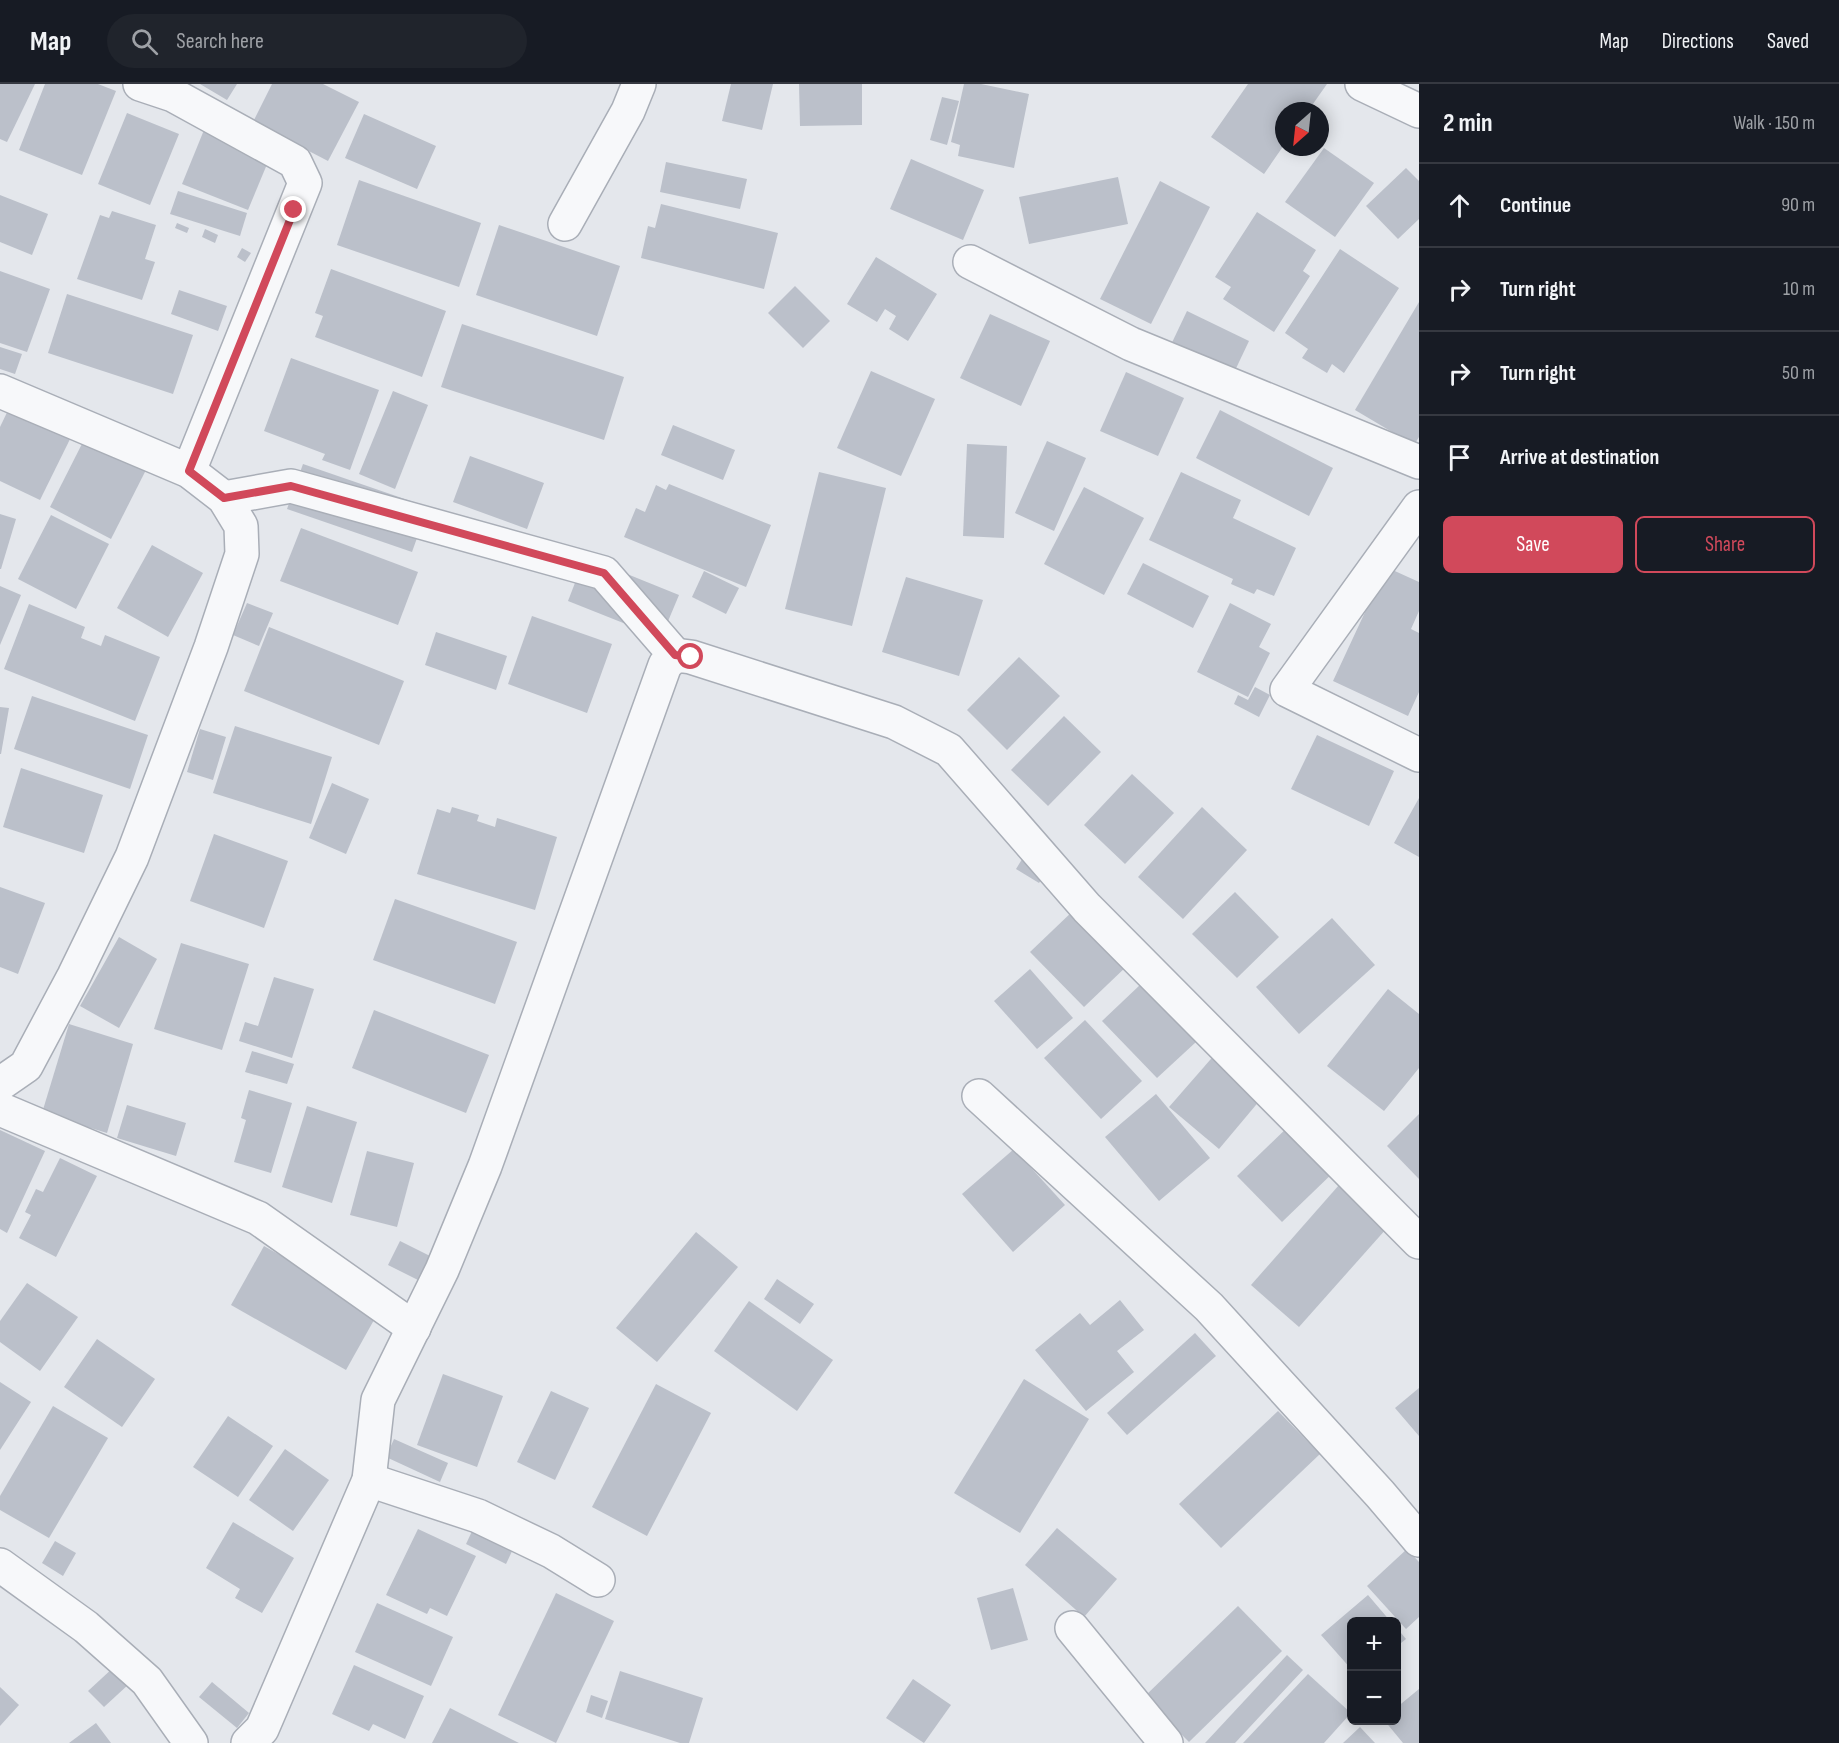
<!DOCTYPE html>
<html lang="en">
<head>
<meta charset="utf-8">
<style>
	:root { --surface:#171b24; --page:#20242c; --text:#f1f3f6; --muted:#9ea1a6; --line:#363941; --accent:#d1495b }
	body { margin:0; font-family:"Sofia Sans Condensed",sans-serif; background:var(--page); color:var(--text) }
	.controls { position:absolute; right:18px; bottom:18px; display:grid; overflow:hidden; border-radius:9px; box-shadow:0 3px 15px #0003 }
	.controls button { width:54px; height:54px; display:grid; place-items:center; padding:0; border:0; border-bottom:2px solid var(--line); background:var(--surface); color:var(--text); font:30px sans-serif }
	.compass { position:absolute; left:1275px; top:18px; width:54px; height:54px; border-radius:50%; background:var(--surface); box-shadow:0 3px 15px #0003; rotate:207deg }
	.stop { position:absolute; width:18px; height:18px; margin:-14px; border:4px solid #d1495b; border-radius:50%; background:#fff }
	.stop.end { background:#d1495b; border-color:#fff; box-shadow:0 2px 6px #0008 }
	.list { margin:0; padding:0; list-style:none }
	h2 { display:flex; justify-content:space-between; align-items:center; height:78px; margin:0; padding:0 24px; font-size:26px }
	h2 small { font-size:20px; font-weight:400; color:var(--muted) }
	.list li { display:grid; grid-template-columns:39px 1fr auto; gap:18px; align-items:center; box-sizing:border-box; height:84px; padding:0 24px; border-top:2px solid var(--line) }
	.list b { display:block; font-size:22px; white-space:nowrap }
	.list em { font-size:20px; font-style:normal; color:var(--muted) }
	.actions { display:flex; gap:12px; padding:18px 24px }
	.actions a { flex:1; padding:14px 0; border:2px solid var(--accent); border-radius:9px; text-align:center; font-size:21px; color:var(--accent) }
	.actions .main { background:var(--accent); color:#fff }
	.icon { flex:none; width:33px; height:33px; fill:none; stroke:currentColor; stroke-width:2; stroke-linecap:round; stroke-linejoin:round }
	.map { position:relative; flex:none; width:1419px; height:1659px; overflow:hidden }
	header { display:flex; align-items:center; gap:36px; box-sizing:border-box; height:84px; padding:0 30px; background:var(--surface); border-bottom:2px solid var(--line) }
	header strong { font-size:28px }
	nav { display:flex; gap:33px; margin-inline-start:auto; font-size:21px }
	.search { width:420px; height:54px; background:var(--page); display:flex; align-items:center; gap:15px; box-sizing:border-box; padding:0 21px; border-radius:33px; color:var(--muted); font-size:22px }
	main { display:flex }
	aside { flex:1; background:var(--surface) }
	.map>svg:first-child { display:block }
	.building { fill:#bbc0ca }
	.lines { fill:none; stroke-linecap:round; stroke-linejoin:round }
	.minor-casing { stroke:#a9aeb7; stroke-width:36 }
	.minor { stroke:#f7f8fa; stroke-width:33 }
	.route { stroke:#d1495b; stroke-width:8 }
</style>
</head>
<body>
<header>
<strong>Map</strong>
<div class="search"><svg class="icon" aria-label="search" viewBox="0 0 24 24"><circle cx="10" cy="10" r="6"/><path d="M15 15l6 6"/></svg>Search here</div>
<nav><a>Map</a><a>Directions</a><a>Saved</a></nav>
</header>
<main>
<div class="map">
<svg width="1419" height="1659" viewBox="0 0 1419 1659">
	<rect width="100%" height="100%" fill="#e4e7ec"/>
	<g class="building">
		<polygon points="0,0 35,0 7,58 0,55"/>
		<polygon points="45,0 98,0 116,7 82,91 19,66"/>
		<polygon points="200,0 237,0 227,16"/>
		<polygon points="272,0 323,0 359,18 328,77 253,38"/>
		<polygon points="731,0 773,0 762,46 722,37"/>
		<polygon points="799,0 862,0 862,41 800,42"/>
		<polygon points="964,0 981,0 1029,10 1014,84 958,72 960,61 951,58"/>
		<polygon points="1248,0 1327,0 1308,27 1284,27 1284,61 1264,90 1211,53"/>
		<polygon points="942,13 959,17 947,61 930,56"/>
		<polygon points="127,29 179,50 150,121 98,100"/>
		<polygon points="364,30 436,62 417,105 345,74"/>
		<polygon points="204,46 270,73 248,126 182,100"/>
		<polygon points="1324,64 1374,99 1335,153 1285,118"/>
		<polygon points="911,75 984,106 963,156 890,125"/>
		<polygon points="666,78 747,95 740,125 660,108"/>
		<polygon points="1406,84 1419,97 1419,135 1398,155 1366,122"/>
		<polygon points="1118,93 1128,140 1029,160 1019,113"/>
		<polygon points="359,96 481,139 459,203 337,161"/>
		<polygon points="1160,97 1210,123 1151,240 1100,215"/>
		<polygon points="178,107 247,129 240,152 170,130"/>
		<polygon points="0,111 48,130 32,171 0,158"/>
		<polygon points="661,120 778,149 764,205 641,174 648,142 655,144"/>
		<polygon points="112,127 156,141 145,175 155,178 142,216 77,195 100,131 109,134"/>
		<polygon points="1257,128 1316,166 1303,187 1310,192 1274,248 1223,215 1231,203 1215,193"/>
		<polygon points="177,139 189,144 187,149 175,144"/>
		<polygon points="499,141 620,182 597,252 476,211"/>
		<polygon points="205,145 218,151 215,159 202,153"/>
		<polygon points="242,164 251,169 245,178 237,173"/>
		<polygon points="1340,165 1399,204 1344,289 1332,280 1327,289 1302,274 1308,265 1285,249"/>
		<polygon points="876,173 937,210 908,257 889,245 896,232 885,225 877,238 847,220"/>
		<polygon points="331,185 446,227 422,293 315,253 323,232 315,229"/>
		<polygon points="0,187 50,205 27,268 0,259"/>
		<polygon points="795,202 830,237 803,264 768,229"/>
		<polygon points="179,206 227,222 218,247 171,230"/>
		<polygon points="67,210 193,251 173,310 48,269"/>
		<polygon points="1419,218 1419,353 1414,361 1355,326"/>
		<polygon points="1187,227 1249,257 1230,297 1168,267"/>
		<polygon points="990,230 1050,257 1021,322 960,294"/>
		<polygon points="462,240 624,293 604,356 441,303"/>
		<polygon points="0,263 22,270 15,290 0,285"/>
		<polygon points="291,274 379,306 350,386 322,376 325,370 264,347"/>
		<polygon points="871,287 935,315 901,392 837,364"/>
		<polygon points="1126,288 1184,314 1158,372 1100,347"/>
		<polygon points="393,307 428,321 395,405 359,390"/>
		<polygon points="13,316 74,347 40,416 0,397 0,343"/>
		<polygon points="1220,326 1333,384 1309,432 1196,374"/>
		<polygon points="673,341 735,366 723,396 661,371"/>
		<polygon points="88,348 149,380 111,455 50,423"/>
		<polygon points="1047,357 1086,374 1054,447 1015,429"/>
		<polygon points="967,360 1007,362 1004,454 963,452"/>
		<polygon points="470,372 544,399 527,445 453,418"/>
		<polygon points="303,380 428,423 412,468 287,425"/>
		<polygon points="819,388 886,404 852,542 785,525"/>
		<polygon points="1181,388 1241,416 1233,434 1296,464 1274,512 1257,505 1254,510 1231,500 1233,495 1149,456"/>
		<polygon points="669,400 771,441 746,503 624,453 636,424 645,428 656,401 666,406"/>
		<polygon points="1084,403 1144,434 1104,511 1044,480"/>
		<polygon points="0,430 16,435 1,485 0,485"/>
		<polygon points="51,431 109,460 76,525 18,495"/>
		<polygon points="301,444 418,488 398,541 280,497"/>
		<polygon points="152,461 203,489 168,553 117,524"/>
		<polygon points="585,473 679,511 661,554 568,517"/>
		<polygon points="1143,479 1209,512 1193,544 1127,510"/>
		<polygon points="1386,483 1419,498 1419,527 1411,545 1419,549 1419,608 1408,632 1333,597"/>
		<polygon points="704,487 739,504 726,530 692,513"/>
		<polygon points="906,493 983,516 959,592 882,568"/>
		<polygon points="0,502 21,511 0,561"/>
		<polygon points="247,519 273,529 259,562 233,551"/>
		<polygon points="1230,519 1271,540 1259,563 1270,569 1248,613 1197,588"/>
		<polygon points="29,520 85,543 81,554 101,562 105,551 160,573 135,637 4,585"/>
		<polygon points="532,532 612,560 587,629 508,600"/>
		<polygon points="269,543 404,597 379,661 244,607"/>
		<polygon points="436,548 507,572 496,606 425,581"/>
		<polygon points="1019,573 1060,612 1007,666 967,626"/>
		<polygon points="1255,603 1270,611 1259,633 1234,620 1238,611 1248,616"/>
		<polygon points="32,612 148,651 130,705 14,665"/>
		<polygon points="0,623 9,624 1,670 0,670"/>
		<polygon points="1064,632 1101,668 1048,722 1011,686"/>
		<polygon points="235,642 332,673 311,740 213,709"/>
		<polygon points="200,645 226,653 213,696 187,688"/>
		<polygon points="1317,651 1394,687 1369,742 1291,705"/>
		<polygon points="21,684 103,711 84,769 3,743"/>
		<polygon points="1132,690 1174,729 1125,780 1084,741"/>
		<polygon points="332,699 369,715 346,770 309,754"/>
		<polygon points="1419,714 1419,773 1394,759"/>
		<polygon points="452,723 479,731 477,737 495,743 497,734 557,753 535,826 417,790 437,725 450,729"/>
		<polygon points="1202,723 1247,766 1183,835 1138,793"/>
		<polygon points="214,750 288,777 264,844 190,817"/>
		<polygon points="1024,772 1047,787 1039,799 1016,785"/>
		<polygon points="0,803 45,819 18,890 0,883"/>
		<polygon points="1235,808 1279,853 1237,894 1192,850"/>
		<polygon points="395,815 517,858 495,920 373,876"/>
		<polygon points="1075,825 1129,880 1084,923 1030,868"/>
		<polygon points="1332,834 1375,881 1299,950 1256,903"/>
		<polygon points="119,853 157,875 119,944 80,922"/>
		<polygon points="181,859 249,880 222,966 154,945"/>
		<polygon points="1030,885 1073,934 1037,965 994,917"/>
		<polygon points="274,893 314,905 292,974 239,957 245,938 258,942"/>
		<polygon points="1141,900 1196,958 1157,994 1102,937"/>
		<polygon points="1388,905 1419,930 1419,984 1384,1027 1327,982"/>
		<polygon points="374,926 489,971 466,1029 352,984"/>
		<polygon points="1085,936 1142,997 1101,1035 1044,974"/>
		<polygon points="69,940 133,960 107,1049 42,1029"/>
		<polygon points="252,967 294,980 287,1000 245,988"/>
		<polygon points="1217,968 1266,1009 1219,1065 1169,1023"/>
		<polygon points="249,1006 292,1019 271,1089 234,1078 246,1036 241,1034"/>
		<polygon points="1156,1010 1210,1074 1159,1117 1105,1053"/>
		<polygon points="127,1021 186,1039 176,1072 117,1054"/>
		<polygon points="307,1022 357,1038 332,1119 282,1103"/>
		<polygon points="1419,1030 1419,1095 1387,1062"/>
		<polygon points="1293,1038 1338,1084 1282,1138 1237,1092"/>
		<polygon points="0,1046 45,1067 7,1149 0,1145"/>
		<polygon points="1014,1065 1065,1121 1013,1168 962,1110"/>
		<polygon points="367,1067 414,1079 397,1143 350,1131"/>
		<polygon points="60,1074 97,1092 56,1173 19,1154 31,1131 25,1128 36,1105 43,1108"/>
		<polygon points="1339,1101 1387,1144 1299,1243 1251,1201"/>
		<polygon points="696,1148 738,1183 657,1278 616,1244"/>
		<polygon points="400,1157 430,1172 418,1196 388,1181"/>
		<polygon points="264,1162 379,1227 346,1286 231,1221"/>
		<polygon points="777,1195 814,1220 800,1240 764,1215"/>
		<polygon points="27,1199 78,1233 40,1287 0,1258 0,1237"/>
		<polygon points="1120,1216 1144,1246 1117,1267 1134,1288 1086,1327 1035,1266 1080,1229 1090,1241"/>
		<polygon points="749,1217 833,1276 797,1327 714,1267"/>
		<polygon points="1195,1249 1216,1272 1127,1351 1107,1329"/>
		<polygon points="97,1255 155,1295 122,1343 64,1303"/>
		<polygon points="443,1290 503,1312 477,1383 417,1361"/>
		<polygon points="1024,1295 1089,1335 1020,1449 954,1409"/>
		<polygon points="0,1298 31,1318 0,1366"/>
		<polygon points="656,1300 711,1329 647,1452 592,1423"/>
		<polygon points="1419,1304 1419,1352 1395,1324"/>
		<polygon points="551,1307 589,1324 555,1396 517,1378"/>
		<polygon points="53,1322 108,1354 49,1454 0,1426 0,1412"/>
		<polygon points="1278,1327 1320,1370 1221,1464 1179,1420"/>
		<polygon points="228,1332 273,1362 238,1413 193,1383"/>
		<polygon points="394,1355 448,1379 440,1398 386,1373"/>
		<polygon points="285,1365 329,1396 293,1447 249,1416"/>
		<polygon points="233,1438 294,1474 262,1529 235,1514 240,1505 206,1484"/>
		<polygon points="474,1443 514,1463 506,1480 466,1460"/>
		<polygon points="1057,1444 1117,1495 1084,1533 1025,1481"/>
		<polygon points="418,1445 476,1472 447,1532 430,1524 427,1530 386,1511"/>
		<polygon points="55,1457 76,1469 63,1492 42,1479"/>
		<polygon points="1407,1465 1419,1478 1419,1533 1406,1545 1367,1502"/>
		<polygon points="1013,1504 1028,1556 991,1566 977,1514"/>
		<polygon points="556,1509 614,1537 556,1659 498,1631"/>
		<polygon points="1368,1511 1391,1538 1352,1538 1352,1586 1321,1551"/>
		<polygon points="377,1519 453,1553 431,1602 355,1568"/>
		<polygon points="1238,1522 1282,1567 1189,1658 1144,1613"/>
		<polygon points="1396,1543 1406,1555 1396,1563"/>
		<polygon points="1287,1571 1303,1586 1235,1659 1205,1659"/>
		<polygon points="354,1581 424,1612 405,1655 373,1640 369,1647 332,1630"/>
		<polygon points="114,1583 129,1600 104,1623 88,1607"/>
		<polygon points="620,1587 703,1614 689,1659 680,1659 605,1635"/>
		<polygon points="1308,1590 1351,1629 1324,1659 1243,1659"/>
		<polygon points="913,1595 951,1621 924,1659 886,1634"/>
		<polygon points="212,1598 249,1629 237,1644 199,1613"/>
		<polygon points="0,1603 19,1621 0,1642"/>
		<polygon points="1419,1605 1419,1659 1403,1659 1384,1636 1396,1636 1396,1624"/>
		<polygon points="591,1611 608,1617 602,1634 586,1628"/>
		<polygon points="450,1624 519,1659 432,1659"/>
		<polygon points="96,1639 111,1659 69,1659"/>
		<polygon points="1360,1643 1375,1659 1343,1659"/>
	</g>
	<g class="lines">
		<defs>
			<g id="minor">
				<polyline points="140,0 173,11 295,78 305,99 189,387"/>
				<polyline points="1362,0 1419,27"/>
				<polyline points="565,140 628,27 639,0"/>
				<polyline points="970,178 1131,260 1419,378"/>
				<polyline points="0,307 189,387 224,414 241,442 242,470 211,563 132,773 74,892 26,982 0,1000"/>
				<polyline points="224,414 291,402 604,489 675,571"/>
				<polyline points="1419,423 1287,606 1419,671"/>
				<polyline points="979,1012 1209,1223 1380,1410 1419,1456"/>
				<polyline points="0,1025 258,1134 414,1244"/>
				<polyline points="369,1396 478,1432 551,1467 598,1496"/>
				<polyline points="0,1481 86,1543 147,1597 191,1659"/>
				<polyline points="1072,1544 1166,1659"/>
				<polyline points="248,1659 262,1645 369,1396 378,1316 442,1186 485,1082 665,581 675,571 691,573 894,638 949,666 1087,824 1419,1158"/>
			</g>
		</defs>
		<use href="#minor" class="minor-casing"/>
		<use href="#minor" class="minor"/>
	</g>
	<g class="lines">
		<polyline class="route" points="294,126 189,387 224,414 291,402 604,489 675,571 691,573"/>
	</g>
</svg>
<div class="controls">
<button>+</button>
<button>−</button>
</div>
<svg class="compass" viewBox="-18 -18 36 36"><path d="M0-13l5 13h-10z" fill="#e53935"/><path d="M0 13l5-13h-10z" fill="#9ea1a6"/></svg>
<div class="stop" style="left:691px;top:573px"></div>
<div class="stop end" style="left:294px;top:126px"></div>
</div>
<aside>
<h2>2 min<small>Walk · 150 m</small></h2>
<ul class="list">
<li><svg class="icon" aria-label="ahead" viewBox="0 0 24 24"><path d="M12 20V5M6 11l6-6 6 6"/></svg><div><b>Continue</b></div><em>90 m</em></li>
<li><svg class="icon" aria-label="right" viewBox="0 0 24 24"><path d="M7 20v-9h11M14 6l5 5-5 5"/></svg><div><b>Turn right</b></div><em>10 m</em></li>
<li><svg class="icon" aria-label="right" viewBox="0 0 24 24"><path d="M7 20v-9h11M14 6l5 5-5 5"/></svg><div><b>Turn right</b></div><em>50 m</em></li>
<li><svg class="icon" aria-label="arrive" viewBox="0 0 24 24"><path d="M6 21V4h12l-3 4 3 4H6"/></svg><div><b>Arrive at destination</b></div></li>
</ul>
<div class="actions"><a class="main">Save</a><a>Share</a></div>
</aside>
</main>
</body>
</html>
